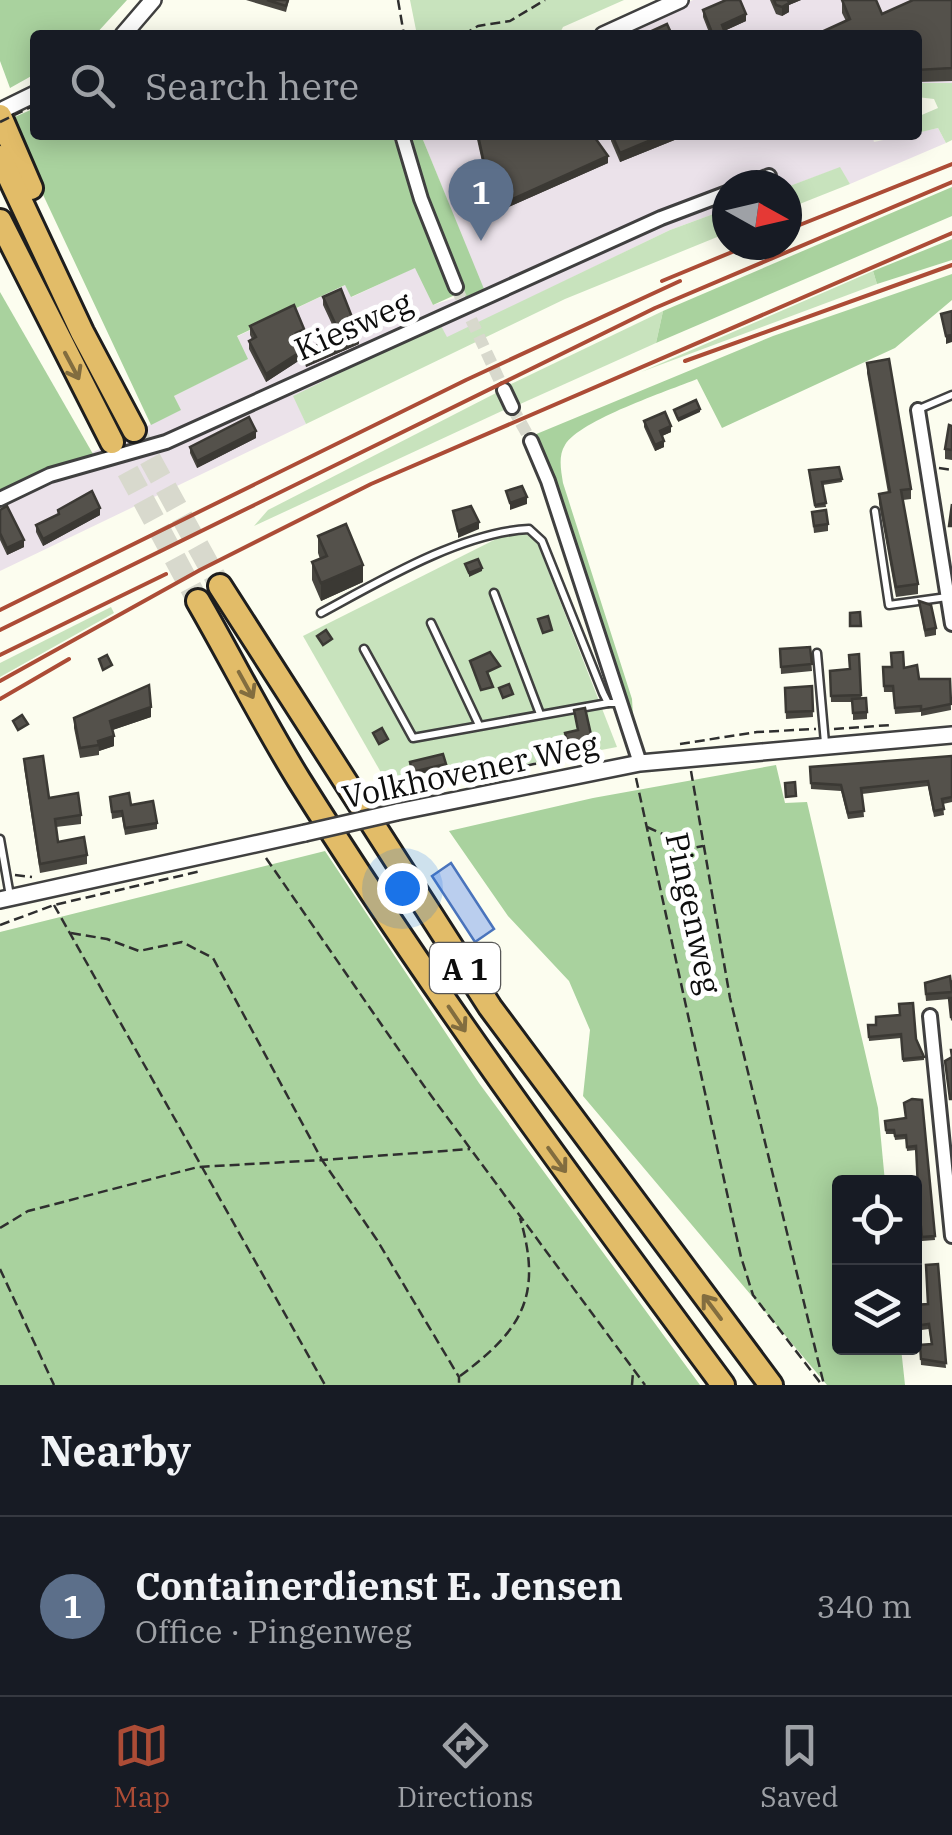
<!DOCTYPE html>
<html lang="en">
<head>
<meta charset="utf-8">
<style>
	:root { --surface:#171b24; --page:#242831; --text:#f1f3f6; --muted:#9ea1a6; --line:#363941; --accent:#ac4c36 }
	body { margin:0; font-family:"IBM Plex Serif",serif; background:var(--page); color:var(--text) }
	.controls { position:absolute; right:30px; bottom:30px; display:grid; overflow:hidden; border-radius:10px; box-shadow:0 5px 25px #0003 }
	.controls button { width:90px; height:90px; display:grid; place-items:center; padding:0; border:0; border-bottom:2px solid var(--line); background:var(--surface); color:var(--text); font:50px sans-serif }
	.compass { position:absolute; left:712px; top:170px; width:90px; height:90px; border-radius:50%; background:var(--surface); box-shadow:0 5px 25px #0003; rotate:98deg }
	.you { position:absolute; left:402px; top:888px; width:35px; height:35px; margin:-25px; border:8px solid #fff; border-radius:50%; background:#1a73e8; box-shadow:0 0 0 15px #1a73e833 }
	.badge { display:grid; place-items:center; width:65px; height:65px; border-radius:50%; background:var(--accent); color:#fff; font-size:32px; font-weight:700 }
	.pin { position:absolute; translate:-50% -82px; filter:drop-shadow(0 2px 5px #0008) }
	.pin::after { content:''; position:absolute; top:52px; width:35px; height:30px; background:inherit; clip-path:polygon(0 0,100% 0,50% 100%) }
	.list { margin:0; padding:0; list-style:none }
	h2 { display:flex; justify-content:space-between; align-items:center; height:130px; margin:0; padding:0 40px; font-size:42px }
	h2 small { font-size:32px; font-weight:400; color:var(--muted) }
	.list li { display:grid; grid-template-columns:65px 1fr auto; gap:30px; align-items:center; box-sizing:border-box; height:180px; padding:0 40px; border-top:2px solid var(--line) }
	.list b { display:block; font-size:38px; white-space:nowrap }
	.list p { margin:0; font-size:32px; white-space:nowrap; color:var(--muted) }
	.list em { font-size:32px; font-style:normal; color:var(--muted) }
	.icon { flex:none; width:55px; height:55px; fill:none; stroke:currentColor; stroke-width:2; stroke-linecap:round; stroke-linejoin:round }
	.map { position:relative; flex:none; width:952px; height:1385px; overflow:hidden }
	.search { position:absolute; background:var(--surface); box-shadow:0 5px 25px #0003; left:30px; right:30px; top:30px; height:110px; display:flex; align-items:center; gap:25px; box-sizing:border-box; padding:0 35px; border-radius:10px; color:var(--muted); font-size:38px }
	.sheet { height:310px; background:var(--surface) }
	nav { display:flex; justify-content:space-around; align-items:center; box-sizing:border-box; height:140px; border-top:2px solid var(--line); background:var(--surface); font-size:28px; color:var(--muted) }
	nav a { display:grid; justify-items:center; gap:5px }
	nav .on { color:var(--accent) }
	.map>svg:first-child { display:block }
	.industrial { fill:#ebe2ea }
	.green { fill:#c8e3bd }
	.forest { fill:#a9d29e }
	.water { fill:#baceee; stroke:#4a74bc; stroke-width:2.5 }
	.lines { fill:none; stroke-linecap:round; stroke-linejoin:round }
	.minor-tunnel { stroke:#d8d9cd; stroke-width:12; stroke-dasharray:12 6; stroke-linecap:butt }
	.motorway-tunnel { stroke:#d8d9cd; stroke-width:22; stroke-dasharray:22 11; stroke-linecap:butt }
	.service-casing { stroke:#404040; stroke-width:11 }
	.minor-casing { stroke:#404040; stroke-width:18 }
	.tertiary-casing { stroke:#404040; stroke-width:20 }
	.motorway-casing { stroke:#1e1e1e; stroke-width:28 }
	.path { stroke:#2f2f2f; stroke-width:2.5; stroke-dasharray:10 5; stroke-linecap:butt }
	.service { stroke:#fff; stroke-width:6 }
	.minor { stroke:#fff; stroke-width:12 }
	.tertiary { stroke:#fff; stroke-width:15 }
	.motorway { stroke:#e2bc68; stroke-width:22 }
	.rail { stroke:#ac4c36; stroke-width:4 }
	.tertiary-bridge-casing { stroke:#404040; stroke-width:20; stroke-linecap:butt }
	.path-bridge { stroke:#2f2f2f; stroke-width:2.5; stroke-dasharray:10 5; stroke-linecap:butt }
	.tertiary-bridge { stroke:#fff; stroke-width:15 }
	.wall { fill:#484640 }
	.shaded-wall { fill:#3b3934 }
	.building { fill:#54514b; stroke:#3b3934; stroke-width:2.5 }
	.oneway { stroke:#826d3f }
	.labels { text-anchor:middle; dominant-baseline:central; stroke-width:10; stroke-linejoin:round; paint-order:stroke }
	.shield { fill:#fff; stroke:#565656; stroke-width:2.5 }
	.shield-label { font-size:30px; font-weight:bold; fill:#0d0d0d }
	.street-label { font-size:32px; fill:#0d0d0d; stroke:#fff }
</style>
</head>
<body>
<div class="map">
<svg width="952" height="1385" viewBox="0 0 952 1385">
	<rect width="100%" height="100%" fill="#fcfdef"/>
	<g class="industrial">
		<polygon points="693,0 952,0 952,83 917,83 917,35 614,35"/>
		<polygon points="938,128 946,143 850,184 839,168 787,187 727,185 727,209 670,230 447,338 439,324 294,396 306,424 0,571 0,503 52,472 180,410 174,396 247,359 236,337 345,285 352,297 416,267 433,305 483,289 421,135 872,135 874,142"/>
	</g>
	<g class="green">
		<polygon points="410,0 624,0 563,27 559,35 417,35"/>
		<polygon points="917,83 952,83 952,140 946,143 938,128 917,133 917,117 938,108 934,99 917,97"/>
		<polygon points="840,167 850,184 787,209 787,187"/>
		<polygon points="727,209 727,233 565,299 306,424 293,396 440,324 447,337 670,230"/>
		<polygon points="873,271 877,284 641,372"/>
		<polygon points="663,311 656,343 518,405 509,385"/>
		<polygon points="496,393 504,410 254,526 268,510"/>
		<polygon points="508,533 526,534 537,542 617,747 391,790 303,636"/>
		<polygon points="111,607 114,613 0,677 0,663"/>
	</g>
	<g class="forest">
		<polygon points="0,0 127,0 95,35 35,35 35,74 10,88 0,61"/>
		<polygon points="35,108 35,135 392,135 455,295 433,305 415,268 351,297 345,285 237,336 248,359 174,396 181,410 151,425 8,120"/>
		<polygon points="409,135 421,135 484,289 465,297 425,197"/>
		<polygon points="952,187 952,216 656,343 663,311"/>
		<polygon points="952,239 952,260 877,284 873,271"/>
		<path d="M952 274V300L895 348 722 428 697 379C668 391 580 420 565 445 558 456 561 470 563 483L632 699 633 716 534 435 773 336Z"/>
		<polygon points="0,292 93,454 0,497"/>
		<polygon points="776,765 785,803 807,802 878,1108 885,1182 840,1182 840,1348 901,1348 905,1385 827,1385 583,1096 590,1030 569,981 508,916 449,831 593,798"/>
		<polygon points="325,851 479,1083 700,1385 0,1385 0,932"/>
	</g>
	<polygon class="water" points="451,863 494,929 475,942 432,876"/>
	<g class="lines">
		<g class="minor-tunnel">
			<polyline points="456,287 504,390"/>
			<polyline points="512,407 531,441"/>
		</g>
		<g class="motorway-tunnel">
			<polyline points="134,430 220,586"/>
			<polyline points="112,442 198,601"/>
		</g>
		<defs>
			<g id="service">
				<polyline points="919,409 952,395"/>
				<polyline points="875,511 889,605 947,597"/>
				<polyline points="494,593 540,714"/>
				<path d="M321 613C380 581 462 532 529 529L542 541 603 693 608 703H621"/>
				<polyline points="431,623 479,725"/>
				<polyline points="364,649 413,738 608,703"/>
				<polyline points="817,653 825,743"/>
				<polyline points="0,839 10,896"/>
			</g>
			<g id="minor">
				<polyline points="402,135 421,199 456,287"/>
				<polyline points="747,185 769,176"/>
				<polyline points="504,390 512,407"/>
				<polyline points="918,410 952,624"/>
				<polyline points="531,441 548,481 640,763"/>
				<polyline points="0,499 50,475 166,442 661,218 727,193"/>
				<polyline points="930,1016 952,1236"/>
			</g>
			<g id="tertiary">
				<polyline points="123,35 153,0"/>
				<polyline points="603,35 680,0"/>
				<polyline points="0,111 35,94"/>
				<polyline points="397,812 640,763 952,735"/>
				<polyline points="0,900 305,833"/>
			</g>
			<g id="motorway">
				<polyline points="0,116 31,188"/>
				<polyline points="0,157 82,332 134,430"/>
				<polyline points="0,221 112,442"/>
				<polyline points="220,586 490,1007 771,1385"/>
				<path d="M198 601C232 660 263 722 299 780 430 989 576 1186 723 1385"/>
			</g>
		</defs>
		<use href="#service" class="service-casing"/>
		<use href="#minor" class="minor-casing"/>
		<use href="#tertiary" class="tertiary-casing"/>
		<use href="#motorway" class="motorway-casing"/>
		<g class="path">
			<polyline points="398,0 404,35"/>
			<polyline points="463,35 478,26 510,21 545,0"/>
			<polyline points="939,468 952,470"/>
			<polyline points="834,729 891,725"/>
			<polyline points="680,744 757,732 816,729"/>
			<polyline points="691,771 730,998 824,1385"/>
			<polyline points="636,778 741,1257 753,1295 822,1385"/>
			<polyline points="395,797 534,764 603,755"/>
			<polyline points="647,827 665,835 676,851 703,846"/>
			<polyline points="266,858 424,1086 645,1385"/>
			<polyline points="15,875 32,877"/>
			<polyline points="54,905 325,1385"/>
			<polyline points="0,925 54,905 201,871"/>
			<polyline points="71,933 107,939 139,951 182,942 213,958 322,1160 470,1149"/>
			<polyline points="0,1228 28,1211 198,1167 322,1160 377,1240 459,1377 459,1385"/>
			<polyline points="0,1269 54,1385"/>
			<path d="M460 1376C522 1330 543 1296 520 1218"/>
			<polyline points="632,1385 633,1372"/>
		</g>
		<use href="#service" class="service"/>
		<use href="#minor" class="minor"/>
		<use href="#tertiary" class="tertiary"/>
		<use href="#motorway" class="motorway"/>
		<g class="rail">
			<polyline points="787,230 952,164"/>
			<polyline points="662,281 749,245"/>
			<polyline points="685,361 952,265"/>
			<polyline points="0,610 466,380 680,281"/>
			<polyline points="0,630 655,308 952,182"/>
			<polyline points="0,655 166,574"/>
			<polyline points="0,681 200,570 371,484 952,233"/>
			<polyline points="0,699 69,659"/>
		</g>
		<defs>
			<polyline id="tertiary-bridge" points="305,833 397,812"/>
		</defs>
		<use href="#tertiary-bridge" class="tertiary-bridge-casing"/>
		<polyline class="path-bridge" points="0,122 31,107"/>
		<use href="#tertiary-bridge" class="tertiary-bridge"/>
	</g>
	<g class="wall">
		<polygon points="246,0 289,0 286,12"/>
		<polygon points="770,0 801,0 789,5 789,12 782,16 776,14"/>
		<polygon points="842,0 882,14 952,0 952,81 917,82 917,35 846,21 842,13"/>
		<polygon points="703,10 746,21 724,31 726,35 710,35 703,17"/>
		<polygon points="476,135 518,135 520,137 608,163 504,209 488,188"/>
		<polygon points="611,135 677,135 677,139 620,162 611,141"/>
		<polygon points="323,297 359,344 306,367 303,358 266,382 249,349 249,341 252,339 250,335 250,326 304,337 299,340 303,352 337,335 323,305"/>
		<polygon points="867,363 911,489 911,499 903,500 918,584 918,594 896,597 879,504 879,494 888,493 867,373"/>
		<polygon points="644,421 671,432 662,436 664,447 655,451 644,427"/>
		<polygon points="952,426 952,460 945,459 945,449"/>
		<polygon points="256,438 197,468 190,453 190,447"/>
		<polygon points="839,467 842,482 823,485 826,507 815,508 809,474"/>
		<polygon points="0,510 24,547 7,555 0,540"/>
		<polygon points="58,510 100,515 43,546 36,532 36,525 58,515"/>
		<polygon points="812,512 828,524 828,531 814,533"/>
		<polygon points="318,536 363,582 321,601 312,580 312,562 320,559 318,553"/>
		<polygon points="919,601 936,628 936,635 925,637"/>
		<polygon points="810,647 812,671 781,674 780,649"/>
		<polygon points="859,654 861,698 867,712 867,719 853,720 853,702 831,702 830,671 849,669"/>
		<polygon points="892,667 904,668 919,679 950,679 951,710 921,716 921,712 895,714 893,692 884,692 883,674"/>
		<polygon points="812,686 813,717 786,719 785,688"/>
		<polygon points="151,717 112,730 114,746 99,751 99,755 80,758 74,728 74,718"/>
		<polygon points="952,756 952,802 943,804 944,815 934,817 928,786 862,794 864,817 848,819 841,791 811,789 810,767"/>
		<polygon points="24,759 49,798 81,815 81,824 56,827 58,842 87,855 87,864 40,873 24,767"/>
		<polygon points="110,797 131,805 157,823 157,829 125,835 122,817 112,819"/>
		<polygon points="952,980 952,1020 951,1021 949,999 926,1001 925,990"/>
		<polygon points="868,1025 916,1039 924,1057 924,1060 903,1062 901,1038 869,1041"/>
		<polygon points="922,1100 935,1240 922,1241 921,1231 914,1232 914,1211 918,1210 916,1150 907,1151 906,1139 895,1140 894,1134 886,1134 885,1125 906,1118"/>
		<polygon points="938,1264 946,1368 921,1365 920,1345 931,1344 929,1329 914,1331 914,1305 928,1304"/>
	</g>
	<g class="shaded-wall">
		<polygon points="787,0 801,0 789,5 789,12 782,16 782,7"/>
		<polygon points="746,14 746,21 722,32 722,25"/>
		<polygon points="663,135 677,135 677,139 620,162 620,153"/>
		<polygon points="608,156 608,163 504,209 504,203"/>
		<polygon points="304,329 304,337 296,341 296,333"/>
		<polygon points="359,335 359,344 306,367 306,359"/>
		<polygon points="952,335 952,342 946,344 946,336"/>
		<polygon points="303,350 303,358 266,382 266,374"/>
		<polygon points="700,409 700,412 678,422 678,419"/>
		<polygon points="671,426 671,432 660,437 660,431"/>
		<polygon points="256,431 256,438 197,468 197,461"/>
		<polygon points="664,441 664,447 655,451 655,445"/>
		<polygon points="527,497 527,504 510,510 510,503"/>
		<polygon points="100,508 100,515 43,546 43,539"/>
		<polygon points="479,522 479,529 458,538 458,531"/>
		<polygon points="24,540 24,547 7,555 7,548"/>
		<polygon points="363,565 363,582 321,601 321,583"/>
		<polygon points="482,568 482,571 469,577 469,573"/>
		<polygon points="151,707 151,717 110,731 110,721"/>
		<polygon points="114,736 114,746 99,751 98,741"/>
		<polygon points="592,739 592,745 568,751 568,745"/>
		<polygon points="446,764 446,768 412,776 412,772"/>
	</g>
	<g class="building">
		<polygon points="267,0 288,0 286,6"/>
		<polygon points="726,0 740,0 746,14 722,25 726,35 713,35 703,10"/>
		<polygon points="774,0 788,0 789,3 782,7 776,5"/>
		<polygon points="842,0 876,0 882,14 913,0 952,0 952,68 917,70 917,35 815,35 850,19"/>
		<polygon points="667,24 672,35 643,35"/>
		<polygon points="478,135 518,135 520,137 525,135 593,135 608,156 504,203 488,182"/>
		<polygon points="612,135 663,135 620,153"/>
		<polygon points="341,289 359,335 306,359 303,352 340,334 323,297"/>
		<polygon points="294,305 304,329 296,333 303,350 266,374 249,341 256,337 250,326"/>
		<polygon points="952,311 952,335 946,336 941,314"/>
		<polygon points="889,359 911,489 901,490 918,584 896,587 879,494 890,492 867,363"/>
		<polygon points="696,400 700,409 678,419 674,410"/>
		<polygon points="665,412 671,426 660,431 664,441 655,445 644,421"/>
		<polygon points="249,417 256,431 197,461 190,447"/>
		<polygon points="949,425 952,426 952,450 945,449"/>
		<polygon points="839,467 842,479 822,482 826,503 815,505 809,470"/>
		<polygon points="522,486 527,497 510,503 506,491"/>
		<polygon points="92,491 100,508 43,539 36,525 59,514 58,510"/>
		<polygon points="952,504 952,526 949,526"/>
		<polygon points="7,506 24,540 7,548 0,533 0,510"/>
		<polygon points="471,506 479,522 458,531 453,511"/>
		<polygon points="826,510 828,524 814,526 812,512"/>
		<polygon points="346,524 363,565 321,583 312,562 327,556 318,536"/>
		<polygon points="478,559 482,568 469,573 465,564"/>
		<polygon points="919,601 931,605 936,628 925,630"/>
		<polygon points="860,612 861,626 850,626 850,613"/>
		<polygon points="548,616 552,630 543,633 538,619"/>
		<polygon points="326,630 332,639 323,645 317,636"/>
		<polygon points="810,647 812,664 781,667 780,649"/>
		<polygon points="490,652 500,666 487,672 493,687 481,690 470,661"/>
		<polygon points="903,652 904,668 917,665 919,679 950,679 951,704 921,710 921,706 895,708 893,686 884,686 883,667 892,667 891,653"/>
		<polygon points="859,654 861,695 831,696 830,671 850,669 849,655"/>
		<polygon points="107,655 112,665 103,670 99,659"/>
		<polygon points="509,684 513,694 503,698 499,688"/>
		<polygon points="149,685 151,707 110,721 114,736 98,741 99,745 80,748 74,718"/>
		<polygon points="812,686 813,711 786,712 785,688"/>
		<polygon points="866,698 867,712 853,713 852,699"/>
		<polygon points="585,708 592,739 568,745 565,733 578,730 574,710"/>
		<polygon points="22,715 28,724 18,730 13,721"/>
		<polygon points="382,728 388,739 379,744 373,733"/>
		<polygon points="443,754 446,764 412,772 410,762"/>
		<polygon points="43,756 49,798 78,793 81,815 55,819 58,842 84,837 87,855 40,864 24,759"/>
		<polygon points="952,756 952,797 942,799 944,809 934,811 928,781 861,788 864,811 848,813 841,785 811,783 810,767"/>
		<polygon points="795,782 796,796 786,797 785,783"/>
		<polygon points="129,793 131,805 153,801 157,823 125,828 122,811 112,812 110,797"/>
		<polygon points="950,976 952,992 926,994 925,983"/>
		<polygon points="949,998 952,998 952,1017 951,1017"/>
		<polygon points="913,1003 916,1039 924,1057 903,1059 901,1034 869,1037 868,1025 876,1025 876,1017 900,1015 899,1004"/>
		<polygon points="951,1050 952,1050 952,1099 950,1099 945,1061 952,1057"/>
		<polygon points="912,1099 922,1100 935,1236 922,1237 921,1227 914,1228 914,1211 919,1210 916,1146 907,1147 906,1135 895,1136 894,1130 886,1130 885,1121 906,1118 904,1103"/>
		<polygon points="938,1264 946,1363 921,1359 920,1345 932,1344 929,1324 914,1326 914,1305 928,1304 926,1265"/>
	</g>
	<defs><path id="oneway-shaft" d="M-6 0H5M1.5-3L5.5 0L1.5 3" fill="none" stroke-width="1.6" stroke-linecap="round" stroke-linejoin="round" transform="scale(2.5)"/></defs>
	<g class="oneway">
		<use href="#oneway-shaft" transform="translate(72 366) rotate(62)"/>
		<use href="#oneway-shaft" transform="translate(246 685) rotate(61)"/>
		<use href="#oneway-shaft" transform="translate(457 1019) rotate(56)"/>
		<use href="#oneway-shaft" transform="translate(557 1160) rotate(54)"/>
		<use href="#oneway-shaft" transform="translate(712 1307) rotate(-127)"/>
	</g>
	<g class="labels">
		<rect class="shield" x="430" y="943" width="70" height="50" rx="8"/>
		<g class="shield-label">
			<text x="465" y="968">A 1</text>
		</g>
		<g class="street-label">
			<text transform="translate(353 325) rotate(-24)">Kiesweg</text>
			<text transform="translate(470 770) rotate(-12)">Volkhovener Weg</text>
			<text transform="translate(694 913) rotate(78)">Pingenweg</text>
		</g>
	</g>
</svg>
<div class="controls">
<button><svg class="icon" aria-label="locate" viewBox="0 0 24 24"><circle cx="12" cy="12" r="6"/><path d="M12 2v4M12 18v4M2 12h4M18 12h4"/></svg></button>
<button><svg class="icon" aria-label="layers" viewBox="0 0 24 24"><path d="M12 4l9 5-9 5-9-5zM3 14l9 5 9-5"/></svg></button>
</div>
<svg class="compass" viewBox="-18 -18 36 36"><path d="M0-13l5 13h-10z" fill="#e53935"/><path d="M0 13l5-13h-10z" fill="#9ea1a6"/></svg>
<div class="you"></div>
<div class="pin badge" style="left:481px;top:241px;background:#5c6f8a">1</div>
<div class="search"><svg class="icon" aria-label="search" viewBox="0 0 24 24"><circle cx="10" cy="10" r="6"/><path d="M15 15l6 6"/></svg>Search here</div>
</div>
<section class="sheet">
<h2>Nearby<small></small></h2>
<ul class="list">
<li><span class="badge" style="background:#5c6f8a">1</span><div><b>Containerdienst E. Jensen</b><p>Office · Pingenweg</p></div><em>340 m</em></li>
</ul>
</section>
<nav>
<a class="on"><svg class="icon" aria-label="map" viewBox="0 0 24 24"><path d="M3 6l6-2 6 2 6-2v14l-6 2-6-2-6 2zM9 4v14M15 6v14"/></svg>Map</a>
<a><svg class="icon" aria-label="directions" viewBox="0 0 24 24"><path d="M12 3l9 9-9 9-9-9zM9 14v-3h6M13 9l2 2-2 2"/></svg>Directions</a>
<a><svg class="icon" aria-label="saved" viewBox="0 0 24 24"><path d="M7 4h10v16l-5-4-5 4z"/></svg>Saved</a>
</nav>
</body>
</html>
